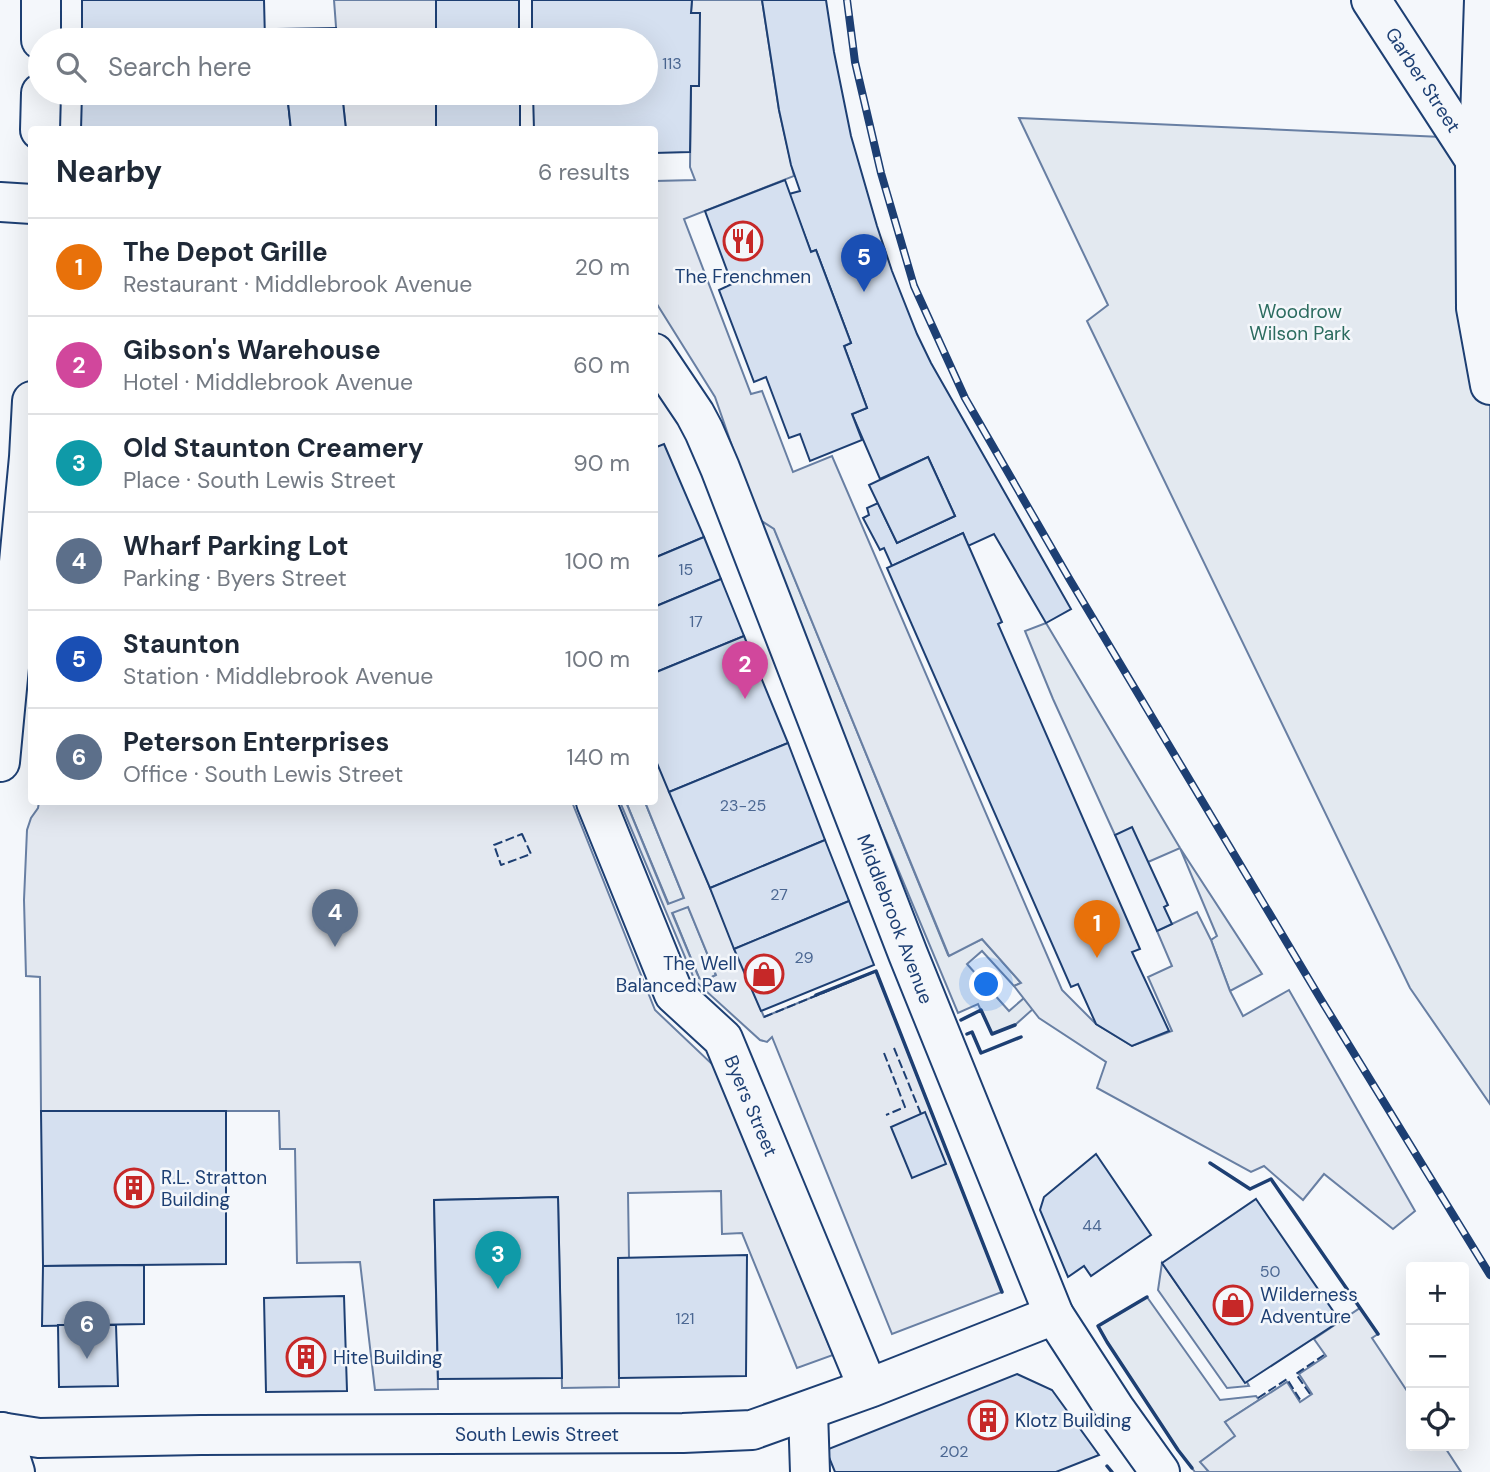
<!DOCTYPE html>
<html lang="en">
<head>
<meta charset="utf-8">
<style>
	:root { --surface:#fff; --page:#f6f6f7; --text:#1f2937; --muted:#747a83; --line:#e0e1e3; --accent:#0b8043 }
	body { margin:0; font-family:"DM Sans",sans-serif; background:var(--page); color:var(--text) }
	.controls { position:absolute; right:21px; bottom:21px; display:grid; overflow:hidden; border-radius:7px; box-shadow:0 7px 28px #0002 }
	.controls button { width:63px; height:63px; display:grid; place-items:center; padding:0; border:0; border-bottom:2px solid var(--line); background:var(--surface); color:var(--text); font:35px sans-serif }
	.you { position:absolute; left:987px; top:985px; width:24px; height:24px; margin:-18px; border:5px solid #fff; border-radius:50%; background:#1a73e8; box-shadow:0 0 0 10px #1a73e833 }
	.badge { display:grid; place-items:center; width:46px; height:46px; border-radius:50%; background:var(--accent); color:#fff; font-size:23px; font-weight:700 }
	.pin { position:absolute; translate:-50% -58px; filter:drop-shadow(0 2px 4px #0008) }
	.pin::after { content:''; position:absolute; top:37px; width:24px; height:21px; background:inherit; clip-path:polygon(0 0,100% 0,50% 100%) }
	.list { margin:0; padding:0; list-style:none }
	h2 { display:flex; justify-content:space-between; align-items:center; height:91px; margin:0; padding:0 28px; font-size:30px }
	h2 small { font-size:23px; font-weight:400; color:var(--muted) }
	.list li { display:grid; grid-template-columns:46px 1fr auto; gap:21px; align-items:center; box-sizing:border-box; height:98px; padding:0 28px; border-top:2px solid var(--line) }
	.list b { display:block; font-size:26px; white-space:nowrap }
	.list p { margin:0; font-size:23px; white-space:nowrap; color:var(--muted) }
	.list em { font-size:23px; font-style:normal; color:var(--muted) }
	.icon { flex:none; width:38px; height:38px; fill:none; stroke:currentColor; stroke-width:2; stroke-linecap:round; stroke-linejoin:round }
	.map { position:relative; flex:none; width:1490px; height:1472px; overflow:hidden }
	.search { position:absolute; background:var(--surface); box-shadow:0 7px 28px #0002; left:28px; top:28px; width:630px; height:77px; display:flex; align-items:center; gap:18px; box-sizing:border-box; padding:0 24px; border-radius:38px; color:var(--muted); font-size:26px }
	.panel { position:absolute; background:var(--surface); box-shadow:0 7px 28px #0002; left:28px; top:126px; width:630px; height:679px; border-radius:7px }
	.map>svg:first-child { display:block }
	.green { fill:#e3e9f0; stroke:#687fa3; stroke-width:2 }
	.parking { fill:#e3e8f0; stroke:#687fa3; stroke-width:2; fill-rule:evenodd }
	.building { fill:#d5e0f0; stroke:#1d3f73; stroke-width:2 }
	.lines { fill:none; stroke-linecap:round; stroke-linejoin:round }
	.minor-casing { stroke:#1d3f73; stroke-width:42 }
	.major-casing { stroke:#1d3f73; stroke-width:42 }
	.minor { stroke:#f4f7fb; stroke-width:38 }
	.major { stroke:#f4f7fb; stroke-width:38 }
	.rail-casing { stroke:#1d3f73; stroke-width:8 }
	.rail { stroke:#f4f7fb; stroke-width:5; stroke-dasharray:16; stroke-linecap:butt }
	.fence { stroke:#1d3f73; stroke-width:2; stroke-dasharray:9 3.5; stroke-linecap:butt }
	.wall { stroke:#1d3f73; stroke-width:3.5 }
	.labels { text-anchor:middle; dominant-baseline:central; stroke-width:5; stroke-linejoin:round; paint-order:stroke }
	.number-label { font-size:16px; fill:#4b6792 }
	.street-label { font-size:19px; fill:#1d3f73; stroke:#f4f7fb }
	.poi-label { font-size:19px; fill:#1d3f73; stroke:#f4f7fb; text-anchor:start }
	.park-label { font-size:19px; fill:#2c6c60; stroke:#f4f7fb }
</style>
</head>
<body>
<div class="map">
<svg width="1490" height="1472" viewBox="0 0 1490 1472">
	<rect width="100%" height="100%" fill="#f4f7fb"/>
	<g class="green">
		<polygon points="1019,118 1442,137 1490,151 1490,1104 1410,988 1087,321 1108,305"/>
		<polygon points="757,518 774,528 948,955 982,939 1021,983 1014,986 982,951 967,964 1009,1011 1024,998 1033,1009 1015,1025 992,1034 978,1004 958,1013 859,776"/>
		<polygon points="1046,623 1180,848 1262,974 1230,991 1211,940 1217,936 1180,848 1148,862 1115,835 1053,699 1025,631"/>
		<polygon points="626,802 645,802 684,898 669,905"/>
		<polygon points="688,906 716,975 704,981 699,978 672,912"/>
		<polygon points="1162,1263 1245,1382 1247,1382 1249,1386 1227,1388 1158,1290"/>
		<polygon points="1147,1297 1220,1400 1256,1396 1259,1400 1225,1422 1236,1436 1201,1462 1209,1472 1195,1472 1178,1450 1107,1342 1098,1326"/>
	</g>
	<g class="parking">
		<polygon points="334,0 436,0 436,40 337,40"/>
		<polygon points="692,0 762,0 779,110 794,176 684,219 751,394 762,391 793,472 832,456 1062,990 1096,1024 1132,1046 1172,1031 1148,977 1172,966 1157,931 1197,912 1211,940 1230,991 1243,1016 1289,990 1415,1211 1393,1229 1324,1174 1303,1200 1264,1166 1251,1172 1097,1088 1106,1062 1039,1018 1014,986 1021,983 982,939 949,956 774,529 757,518 715,397 655,301 655,181 695,180 690,167 691,86 699,86 699,13 691,13"/>
		<polygon points="342,93 436,93 436,129 346,129"/>
		<path d="M655 756 764 1017 876 971 1002 1292 892 1334 772 1037 767 1042 760 1040 695 981 620 802H626L668 904 684 898 645 802H654ZM688 907 716 975 704 981 699 978 672 913Z"/>
		<polygon points="39,802 572,802 655,1010 713,1065 833,1355 797,1368 742,1233 722,1234 721,1191 628,1193 629,1258 618,1258 619,1387 562,1388 558,1197 434,1200 438,1389 375,1390 360,1262 297,1263 295,1149 280,1149 279,1111 41,1111 40,977 26,976 24,900 27,830 31,818 38,808"/>
		<polygon points="1360,1308 1378,1334 1372,1338 1411,1397 1411,1446 1444,1446 1461,1472 1209,1472 1200,1462 1235,1436 1225,1422 1287,1382 1300,1402 1312,1394 1299,1374 1326,1356 1314,1339"/>
	</g>
	<g class="building">
		<polygon points="82,0 264,0 265,40 82,40"/>
		<rect x="436" y="0" width="83" height="40"/>
		<polygon points="532,0 692,0 691,13 700,13 699,86 691,86 690,152 654,153 654,130 534,130 533,93 646,93 646,40 532,40"/>
		<polygon points="762,0 826,0 834,52 851,136 877,226 892,271 917,334 931,363 1071,609 1046,623 994,534 968,546 963,533 892,566 884,548 880,550 863,518 869,515 867,508 878,503 897,543 955,516 928,457 880,479 852,414 867,408 844,346 851,343 816,250 811,252 789,194 800,191 791,165 779,110"/>
		<polygon points="336,28 337,40 280,40 278,29"/>
		<polygon points="82,93 287,93 291,130 81,130"/>
		<polygon points="287,93 342,93 346,130 291,130"/>
		<rect x="436" y="93" width="84" height="37"/>
		<polygon points="785,180 811,252 816,250 851,343 844,346 867,408 852,414 862,440 810,461 800,434 789,438 766,377 754,382 719,290 732,284 705,211"/>
		<polygon points="664,444 704,537 654,558 654,448"/>
		<polygon points="928,457 955,516 897,543 869,485"/>
		<polygon points="963,533 1002,622 998,624 1140,949 1132,952 1169,1031 1132,1046 1096,1024 1078,984 1071,987 887,568"/>
		<polygon points="704,537 721,579 654,607 654,558"/>
		<polygon points="721,579 744,636 654,673 654,607"/>
		<polygon points="744,636 788,743 669,792 654,756 654,673"/>
		<polygon points="788,743 825,840 710,888 669,792"/>
		<polygon points="1132,827 1168,905 1164,907 1172,924 1157,931 1115,835"/>
		<polygon points="825,840 849,901 734,949 710,888"/>
		<polygon points="849,901 874,965 761,1011 734,949"/>
		<polygon points="41,1111 226,1111 226,1264 43,1266"/>
		<polygon points="925,1112 946,1164 912,1178 891,1127"/>
		<polygon points="1096,1154 1151,1235 1091,1276 1084,1266 1068,1277 1040,1210 1044,1197"/>
		<polygon points="558,1197 562,1378 438,1379 434,1200"/>
		<polygon points="1256,1199 1340,1321 1245,1383 1162,1263"/>
		<polygon points="747,1255 746,1376 619,1378 618,1258"/>
		<polygon points="144,1265 144,1324 42,1326 43,1266"/>
		<polygon points="344,1296 347,1391 266,1392 264,1298"/>
		<polygon points="58,1325 116,1325 118,1386 59,1387"/>
		<polygon points="1017,1374 1052,1390 1099,1455 1056,1472 835,1472 826,1450"/>
	</g>
	<g class="lines">
		<defs>
			<g id="minor">
				<polyline points="1371,0 1475,160"/>
				<polyline points="1484,0 1480,119 1475,160 1476,308 1490,385"/>
				<polyline points="654,353 695,414 704,431 720,468 908,954 1054,1315"/>
				<polyline points="0,762 29,457 32,401"/>
				<polyline points="596,802 674,994 723,1039 868,1388"/>
				<polyline points="808,1411 810,1472"/>
				<polyline points="2,1432 15,1472"/>
			</g>
			<g id="major">
				<polyline points="41,40 41,0"/>
				<polyline points="40,130 41,93"/>
				<polyline points="0,202 32,204"/>
				<polyline points="0,1432 39,1438 201,1435 683,1433 752,1430 872,1387 1054,1315 1115,1409 1160,1472"/>
			</g>
		</defs>
		<use href="#minor" class="minor-casing"/>
		<use href="#major" class="major-casing"/>
		<use href="#minor" class="minor"/>
		<use href="#major" class="major"/>
		<defs>
			<polyline id="rail" points="847,0 855,62 881,173 914,286 965,398 1070,580 1320,998 1490,1275"/>
		</defs>
		<use href="#rail" class="rail-casing"/>
		<use href="#rail" class="rail"/>
		<g class="fence">
			<polygon points="522,834 531,854 501,865 494,845"/>
			<polyline points="764,1017 876,971"/>
			<polyline points="894,1048 921,1114"/>
			<polyline points="884,1053 905,1107 886,1115"/>
			<polyline points="1310,1394 1296,1374 1324,1355"/>
			<polyline points="1258,1398 1287,1379 1301,1401"/>
		</g>
		<g class="wall">
			<polyline points="816,995 876,971 1002,1292"/>
			<polyline points="961,1020 981,1010 992,1034 1015,1025"/>
			<polyline points="967,1034 972,1032 981,1053 1021,1037"/>
			<polyline points="1210,1163 1250,1189 1271,1179 1378,1334"/>
			<polyline points="1147,1297 1098,1326 1107,1342 1178,1450 1192,1468"/>
			<polyline points="1107,1466 1112,1472"/>
		</g>
	</g>
	<defs>
		<symbol id="restaurant-ring" viewBox="-11 -11 22 22"><circle r="9.5" fill="#f4f7fb" stroke="#c62828" stroke-width="1.5"/><path d="M-5-6h1v4h1v-4h1v4h1v-4h1v5L-1.5 .5V6h-2V.5L-5-1ZM5-6V6H3V1.5H1.5Q1.5-4 5-6Z" fill="#c62828"/></symbol>
		<symbol id="shop-ring" viewBox="-11 -11 22 22"><circle r="9.5" fill="#f4f7fb" stroke="#c62828" stroke-width="1.5"/><path d="M-5-2.5h2.3a2.7 3.5 0 0 1 5.4 0H5L5.5 6h-11ZM-1.5-2.5h3a1.5 2.3 0 0 0-3 0Z" fill="#c62828"/></symbol>
		<symbol id="building-ring" viewBox="-11 -11 22 22"><circle r="9.5" fill="#f4f7fb" stroke="#c62828" stroke-width="1.5"/><path d="M-4-6H4V6H1V3H-1V6H-4ZM-2.5-4.3h1.7v1.8h-1.7ZM.8-4.3h1.7v1.8H.8ZM-2.5-1h1.7V.8h-1.7ZM.8-1h1.7V.8H.8Z" fill="#c62828"/></symbol>
	</defs>
	<g fill-rule="evenodd">
		<use href="#restaurant-ring" x="721" y="219" width="44" height="44"/>
		<use href="#shop-ring" x="742" y="952" width="44" height="44"/>
		<use href="#building-ring" x="112" y="1166" width="44" height="44"/>
		<use href="#shop-ring" x="1211" y="1283" width="44" height="44"/>
		<use href="#building-ring" x="284" y="1335" width="44" height="44"/>
		<use href="#building-ring" x="966" y="1398" width="44" height="44"/>
	</g>
	<g class="labels">
		<g class="number-label">
			<text x="672" y="63">113</text>
			<text x="686" y="569">15</text>
			<text x="696" y="621">17</text>
			<text x="743" y="805">23-25</text>
			<text x="779" y="894">27</text>
			<text x="804" y="957">29</text>
			<text x="1092" y="1225">44</text>
			<text x="1270" y="1271">50</text>
			<text x="685" y="1318">121</text>
			<text x="954" y="1451">202</text>
		</g>
		<g class="street-label">
			<text transform="translate(1423 80) rotate(57)">Garber Street</text>
			<text transform="translate(895 919) rotate(69)">Middlebrook Avenue</text>
			<text transform="translate(751 1106) rotate(67)">Byers Street</text>
			<text x="537" y="1434">South Lewis Street</text>
		</g>
		<g class="poi-label">
			<text x="743" y="276" text-anchor="middle">The Frenchmen</text>
			<text x="737" y="963" text-anchor="end">The Well<tspan x="737" dy="22">Balanced Paw</tspan></text>
			<text x="161" y="1177">R.L. Stratton<tspan x="161" dy="22">Building</tspan></text>
			<text x="1260" y="1294">Wilderness<tspan x="1260" dy="22">Adventure</tspan></text>
			<text x="333" y="1357">Hite Building</text>
			<text x="1015" y="1420">Klotz Building</text>
		</g>
		<g class="park-label">
			<text x="1300" y="311">Woodrow<tspan x="1300" dy="22">Wilson Park</tspan></text>
		</g>
	</g>
</svg>
<div class="controls">
<button>+</button>
<button>−</button>
<button><svg class="icon" aria-label="locate" viewBox="0 0 24 24"><circle cx="12" cy="12" r="6"/><path d="M12 2v4M12 18v4M2 12h4M18 12h4"/></svg></button>
</div>
<div class="you"></div>
<div class="pin badge" style="left:1097px;top:958px;background:#e8710a">1</div>
<div class="pin badge" style="left:745px;top:699px;background:#d1479c">2</div>
<div class="pin badge" style="left:498px;top:1289px;background:#0f9aa8">3</div>
<div class="pin badge" style="left:335px;top:947px;background:#5c6f8a">4</div>
<div class="pin badge" style="left:864px;top:292px;background:#1a4fb4">5</div>
<div class="pin badge" style="left:87px;top:1359px;background:#5c6f8a">6</div>
<div class="search"><svg class="icon" aria-label="search" viewBox="0 0 24 24"><circle cx="10" cy="10" r="6"/><path d="M15 15l6 6"/></svg>Search here</div>
<section class="panel">
<h2>Nearby<small>6 results</small></h2>
<ul class="list">
<li><span class="badge" style="background:#e8710a">1</span><div><b>The Depot Grille</b><p>Restaurant · Middlebrook Avenue</p></div><em>20 m</em></li>
<li><span class="badge" style="background:#d1479c">2</span><div><b>Gibson's Warehouse</b><p>Hotel · Middlebrook Avenue</p></div><em>60 m</em></li>
<li><span class="badge" style="background:#0f9aa8">3</span><div><b>Old Staunton Creamery</b><p>Place · South Lewis Street</p></div><em>90 m</em></li>
<li><span class="badge" style="background:#5c6f8a">4</span><div><b>Wharf Parking Lot</b><p>Parking · Byers Street</p></div><em>100 m</em></li>
<li><span class="badge" style="background:#1a4fb4">5</span><div><b>Staunton</b><p>Station · Middlebrook Avenue</p></div><em>100 m</em></li>
<li><span class="badge" style="background:#5c6f8a">6</span><div><b>Peterson Enterprises</b><p>Office · South Lewis Street</p></div><em>140 m</em></li>
</ul>
</section>
</div>
</body>
</html>
